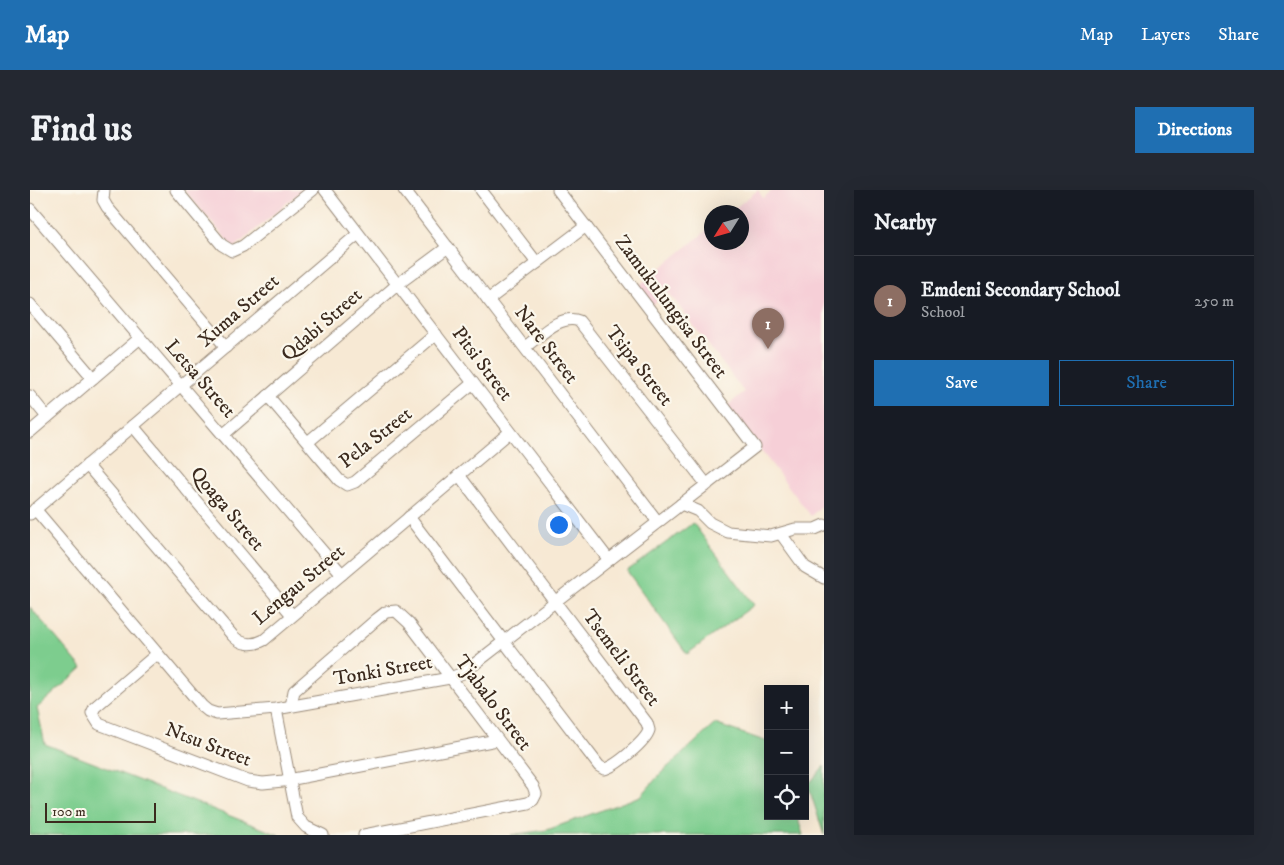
<!DOCTYPE html>
<html lang="en">
<head>
<meta charset="utf-8">
<style>
	:root { --surface:#171b24; --page:#242831; --text:#f1f3f6; --muted:#9ea1a6; --line:#363941; --accent:#1f6fb2 }
	body { margin:0; font-family:"IM FELL DW Pica",serif; background:var(--page); color:var(--text) }
	.controls { position:absolute; right:15px; bottom:15px; display:grid; overflow:hidden; border-radius:0px; box-shadow:0 5px 20px #0002 }
	.controls button { width:45px; height:45px; display:grid; place-items:center; padding:0; border:0; border-bottom:1px solid var(--line); background:var(--surface); color:var(--text); font:25px sans-serif }
	.compass { position:absolute; left:674px; top:15px; width:45px; height:45px; border-radius:50%; background:var(--surface); box-shadow:0 5px 20px #0002; rotate:233deg }
	.scale { position:absolute; left:15px; bottom:12px; width:111px; box-sizing:border-box; padding-left:5px; border:2px solid #3b2a1e; border-top:0; font-size:14px; line-height:18px; white-space:nowrap; color:#3b2a1e; -webkit-text-stroke:4px #fbf7ec; paint-order:stroke }
	.you { position:absolute; left:528px; top:334px; width:18px; height:18px; margin:-12px; border:4px solid #fff; border-radius:50%; background:#1a73e8; box-shadow:0 0 0 8px #1a73e833 }
	.badge { display:grid; place-items:center; width:32px; height:32px; border-radius:50%; background:var(--accent); color:#fff; font-size:16px; font-weight:700 }
	.pin { position:absolute; translate:-50% -41px; filter:drop-shadow(0 1px 2px #0008) }
	.pin::after { content:''; position:absolute; top:26px; width:18px; height:15px; background:inherit; clip-path:polygon(0 0,100% 0,50% 100%) }
	.list { margin:0; padding:0; list-style:none }
	h2 { display:flex; justify-content:space-between; align-items:center; height:65px; margin:0; padding:0 20px; font-size:21px }
	h2 small { font-size:16px; font-weight:400; color:var(--muted) }
	.list li { display:grid; grid-template-columns:32px 1fr auto; gap:15px; align-items:center; box-sizing:border-box; height:90px; padding:0 20px; border-top:1px solid var(--line) }
	.list b { display:block; font-size:19px; white-space:nowrap }
	.list p { margin:0; font-size:16px; white-space:nowrap; color:var(--muted) }
	.list em { font-size:16px; font-style:normal; color:var(--muted) }
	.actions { display:flex; gap:10px; padding:15px 20px }
	.actions a { flex:1; padding:11px 0; border:1px solid var(--accent); border-radius:0px; text-align:center; font-size:18px; color:var(--accent) }
	.actions .main { background:var(--accent); color:#fff }
	.icon { flex:none; width:28px; height:28px; fill:none; stroke:currentColor; stroke-width:2; stroke-linecap:round; stroke-linejoin:round }
	.map { position:relative; flex:none; width:794px; height:645px; overflow:hidden; border-radius:0px }
	header { display:flex; align-items:center; gap:30px; box-sizing:border-box; height:70px; padding:0 25px; background:var(--accent); color:#fff }
	header strong { font-size:24px }
	nav { display:flex; gap:28px; margin-inline-start:auto; font-size:18px }
	.intro { display:flex; align-items:center; justify-content:space-between; box-sizing:border-box; height:120px; padding:0 30px }
	h1 { margin:0; font-size:35px }
	.button { padding:12px 22px; border-radius:0px; background:var(--accent); color:#fff; font-size:18px; font-weight:700 }
	main { display:flex; gap:30px; padding:0 30px }
	aside { flex:1; background:var(--surface); border-radius:0px; box-shadow:0 5px 20px #0002 }
	.map>svg:first-child { display:block }
	.built { fill:#f6cfd7 }
	.green { fill:#7dcd8e; stroke:#5c7c56 }
	.lines { fill:none; stroke-linecap:round; stroke-linejoin:round }
	.minor-casing { stroke:#998a79; stroke-width:13 }
	.minor { stroke:#fff; stroke-width:11 }
	.labels { text-anchor:middle; dominant-baseline:central; stroke-width:4.5; stroke-linejoin:round; paint-order:stroke }
	.street-label { font-size:20px; fill:#3b2a1e; stroke:#fbf7ec }
</style>
</head>
<body>
<header>
<strong>Map</strong>
<nav><a>Map</a><a>Layers</a><a>Share</a></nav>
</header>
<div class="intro"><h1>Find us</h1><a class="button">Directions</a></div>
<main>
<div class="map">
<svg width="794" height="645" viewBox="0 0 794 645">
	<rect width="100%" height="100%" fill="#fbf7ec"/>
	<filter id="ink" filterUnits="userSpaceOnUse"><feTurbulence type="fractalNoise" baseFrequency=".02" numOctaves="2"/><feDisplacementMap in="SourceGraphic" scale="10" xChannelSelector="R" yChannelSelector="G"/><feConvolveMatrix kernelMatrix="1 2 1 2 8 2 1 2 1" color-interpolation-filters="sRGB"/></filter>
	<filter id="wash" filterUnits="userSpaceOnUse"><feTurbulence type="fractalNoise" baseFrequency=".0096" numOctaves="4" result="noise"/><feDisplacementMap in="SourceGraphic" scale="20" xChannelSelector="R" yChannelSelector="G"/><feGaussianBlur stdDeviation="1.12" result="paint"/><feColorMatrix in="noise" values="0 0 0 0 0 0 0 0 0 0 0 0 0 0 0 0 0 1.4 0 .05"/><feComposite in="paint" operator="in"/></filter>
	<g filter="url(#wash)">
		<rect width="100%" height="100%" fill="#f7e9d4"/>
		<g class="built">
			<polygon points="154,0 272,0 204,58"/>
			<polygon points="728,0 733,8 743,0 794,0 794,313 781,326 697,216 714,202 639,103 621,116 606,98 681,37 682,52 712,52 712,22 700,22"/>
		</g>
		<g class="green">
			<polygon points="663,333 724,415 657,464 597,381"/>
			<polygon points="0,417 52,478 7,518 15,554 249,645 0,645"/>
			<polygon points="685,534 738,552 738,626 767,626 773,645 481,645 517,640 611,606 630,584"/>
			<polygon points="794,576 794,645 778,595"/>
		</g>
	</g>
	<g filter="url(#ink)">
		<g class="lines">
			<defs>
				<g id="minor">
					<polyline points="74,0 73,10 77,17 196,157"/>
					<polyline points="146,0 192,55 202,61 213,56 283,0"/>
					<polyline points="295,0 579,370"/>
					<polyline points="374,0 628,332"/>
					<polyline points="451,0 507,73"/>
					<polyline points="0,19 312,384"/>
					<polyline points="458,110 556,36"/>
					<polyline points="0,114 63,188"/>
					<path d="M495 157C509 147 531 123 549 131L677 295"/>
					<polyline points="0,206 17,227"/>
					<polyline points="238,206 309,290 317,295 325,292 443,193"/>
					<polyline points="103,236 262,425"/>
					<polyline points="0,242 110,148"/>
					<polyline points="193,245 368,94 418,57"/>
					<polyline points="278,252 406,144"/>
					<path d="M57 275 203 446C212 455 223 456 234 450L480 242"/>
					<polyline points="651,314 668,321 680,333 698,342 741,346 765,339 785,339 794,335"/>
					<polyline points="5,319 172,516 178,521 187,524 246,519 420,488 433,483 725,257 528,0"/>
					<polyline points="0,324 328,44"/>
					<path d="M379 327 569 576 574 579C585 577 616 551 619 540L617 533 429 285"/>
					<polyline points="751,344 775,377 794,388"/>
					<polyline points="127,464 65,517 62,523 69,534 218,591 233,593 253,591 467,550"/>
					<polyline points="261,516 264,501 347,429 356,422 366,421 379,433 503,596 506,604 503,610 498,613 334,645"/>
					<polyline points="246,519 267,627 276,637 293,645"/>
				</g>
			</defs>
			<use href="#minor" class="minor-casing"/>
			<use href="#minor" class="minor"/>
		</g>
	</g>
	<g class="labels">
		<g class="street-label">
			<text transform="translate(641 117) rotate(53)">Zamukulungisa Street</text>
			<text transform="translate(209 121) rotate(-41)">Xuma Street</text>
			<text transform="translate(292 135) rotate(-41)">Qdabi Street</text>
			<text transform="translate(516 155) rotate(53)">Nare Street</text>
			<text transform="translate(452 174) rotate(53)">Pitsi Street</text>
			<text transform="translate(609 176) rotate(52)">Tsipa Street</text>
			<text transform="translate(170 189) rotate(49)">Letsa Street</text>
			<text transform="translate(346 248) rotate(-38)">Pela Street</text>
			<text transform="translate(197 319) rotate(50)">Qoaga Street</text>
			<text transform="translate(269 395) rotate(-40)">Lengau Street</text>
			<text transform="translate(591 468) rotate(53)">Tsemeli Street</text>
			<text transform="translate(353 481) rotate(-10)">Tonki Street</text>
			<text transform="translate(463 513) rotate(53)">Tjabalo Street</text>
			<text transform="translate(178 555) rotate(21)">Ntsu Street</text>
		</g>
	</g>
</svg>
<div class="controls">
<button>+</button>
<button>−</button>
<button><svg class="icon" aria-label="locate" viewBox="0 0 24 24"><circle cx="12" cy="12" r="6"/><path d="M12 2v4M12 18v4M2 12h4M18 12h4"/></svg></button>
</div>
<svg class="compass" viewBox="-18 -18 36 36"><path d="M0-13l5 13h-10z" fill="#e53935"/><path d="M0 13l5-13h-10z" fill="#9ea1a6"/></svg>
<div class="scale">100 m</div>
<div class="you"></div>
<div class="pin badge" style="left:738px;top:159px;background:#8d6e63">1</div>
</div>
<aside>
<h2>Nearby<small></small></h2>
<ul class="list">
<li><span class="badge" style="background:#8d6e63">1</span><div><b>Emdeni Secondary School</b><p>School</p></div><em>250 m</em></li>
</ul>
<div class="actions"><a class="main">Save</a><a>Share</a></div>
</aside>
</main>
</body>
</html>
